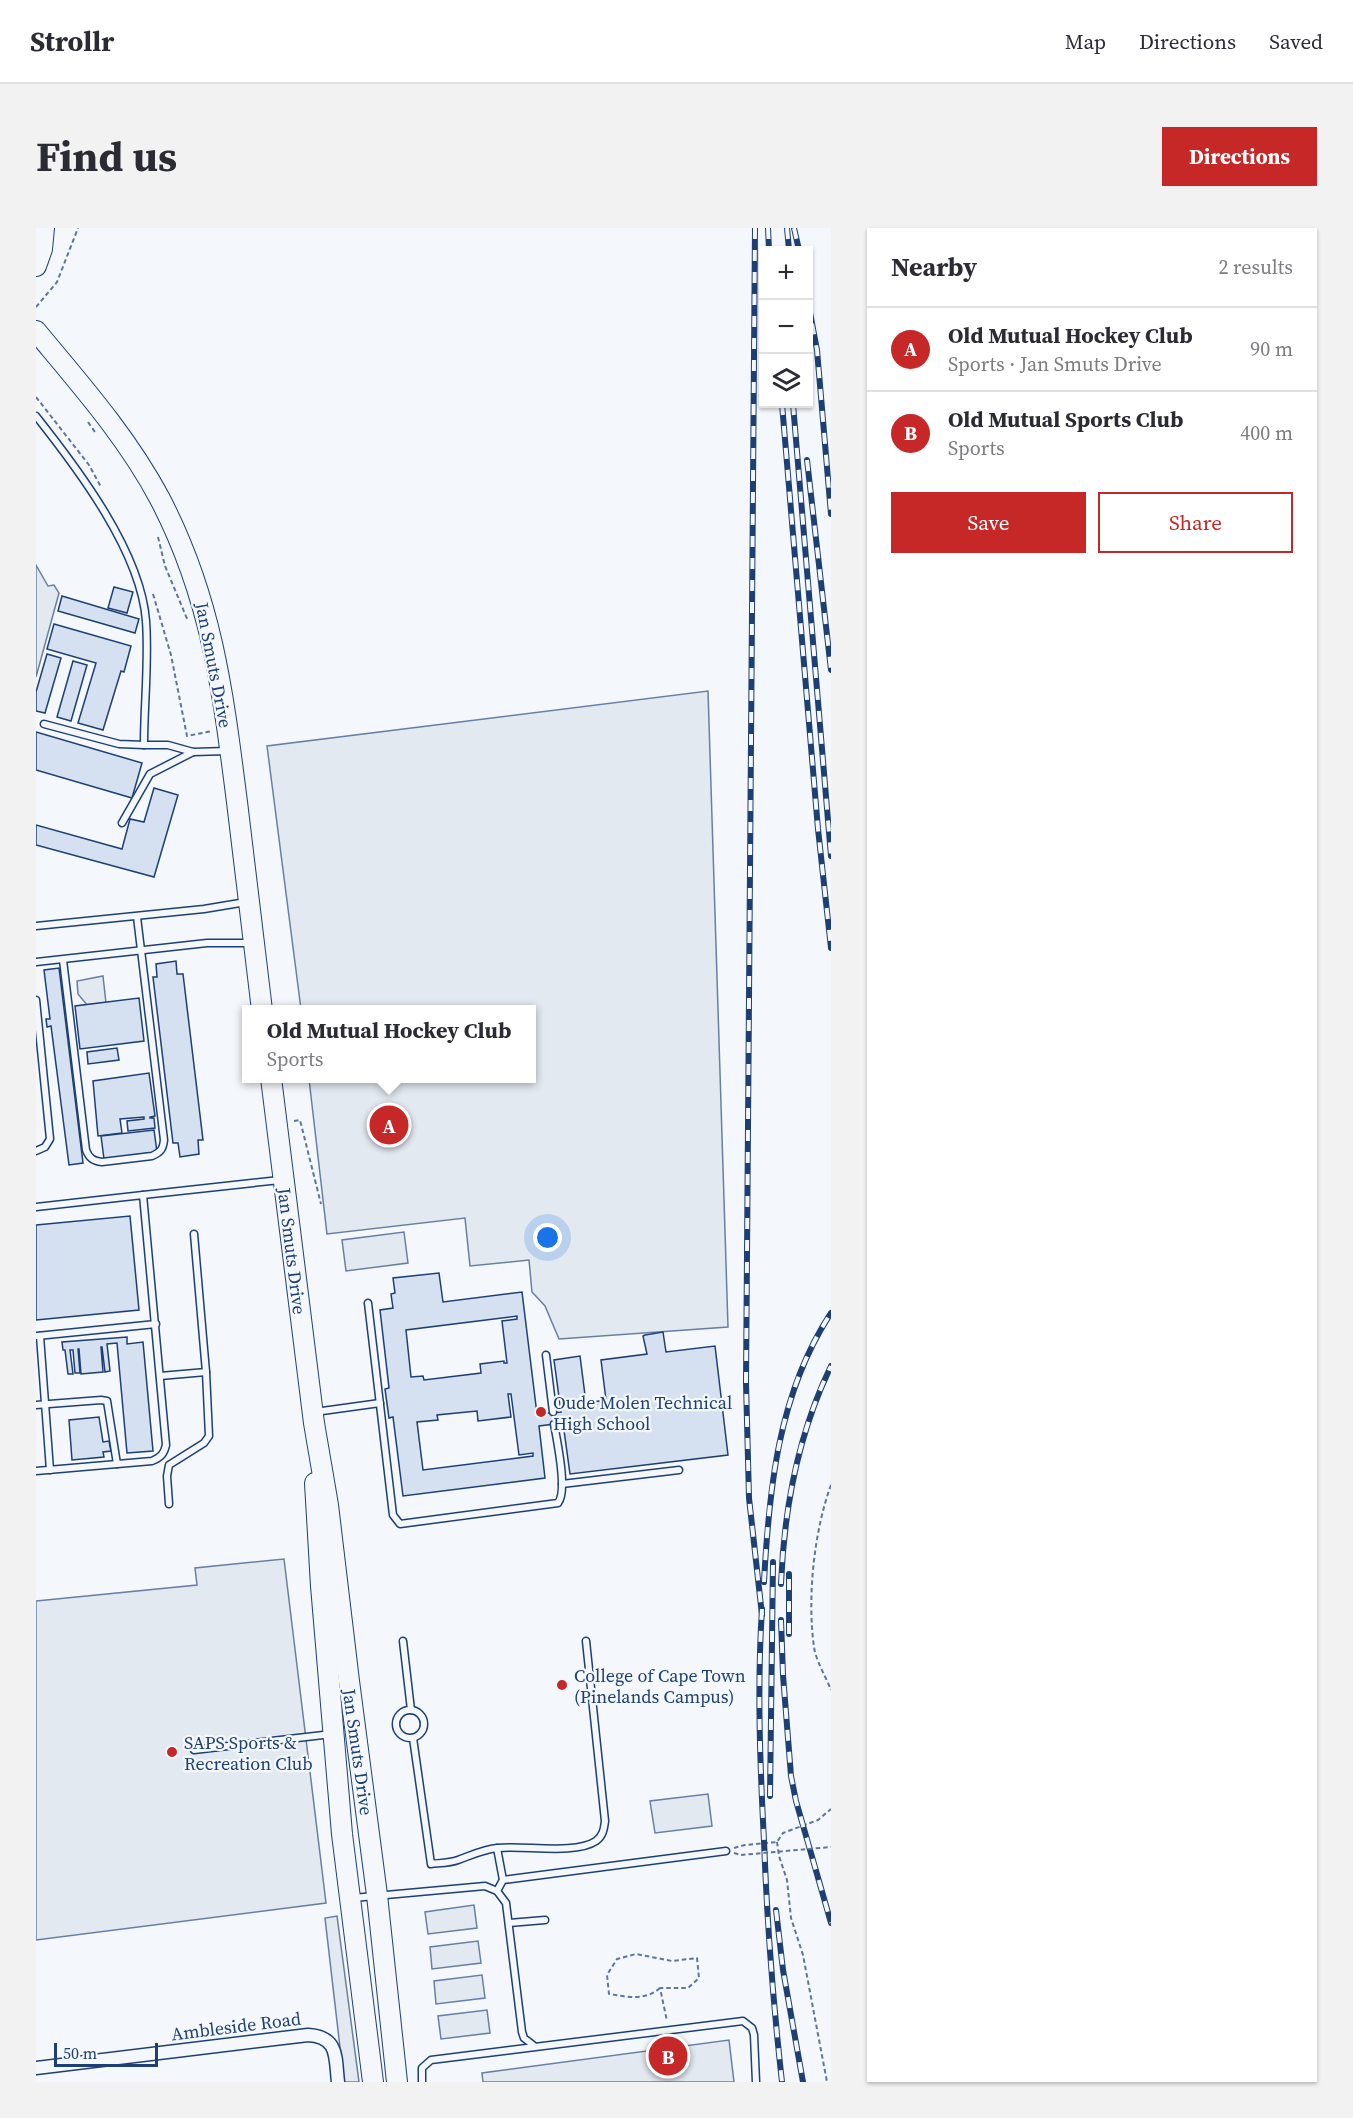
<!DOCTYPE html>
<html lang="en">
<head>
<meta charset="utf-8">
<style>
	:root { --surface:#fff; --page:#f2f2f3; --text:#2b2b33; --muted:#7c7c81; --line:#e1e1e2; --accent:#c62828 }
	body { margin:0; font-family:"Source Serif 4",serif; background:var(--page); color:var(--text) }
	.controls { position:absolute; right:18px; top:18px; display:grid; overflow:hidden; border-radius:0px; box-shadow:0 2px 4px #0004 }
	.controls button { width:54px; height:54px; display:grid; place-items:center; padding:0; border:0; border-bottom:2px solid var(--line); background:var(--surface); color:var(--text); font:30px sans-serif }
	.scale { position:absolute; left:18px; bottom:15px; width:104px; box-sizing:border-box; padding-left:6px; border:3px solid #1d3f73; border-top:0; font-size:16px; line-height:21px; white-space:nowrap; color:#1d3f73; -webkit-text-stroke:4px #f4f7fb; paint-order:stroke }
	.you { position:absolute; left:512px; top:1010px; width:21px; height:21px; margin:-15px; border:4px solid #fff; border-radius:50%; background:#1a73e8; box-shadow:0 0 0 9px #1a73e833 }
	.badge { display:grid; place-items:center; width:39px; height:39px; border-radius:50%; background:var(--accent); color:#fff; font-size:20px; font-weight:700 }
	.pin { position:absolute; translate:-50% -50%; border:3px solid #fff; box-shadow:0 2px 6px #0006 }
	.popup { position:absolute; left:206px; top:777px; width:294px; height:78px; box-sizing:border-box; display:grid; place-content:center; border-radius:0px; background:var(--surface); filter:drop-shadow(0 2px 4px #0005); font-size:20px; white-space:nowrap; color:var(--muted) }
	.popup b { font-size:22px; color:var(--text) }
	.popup::after { content:''; position:absolute; left:50%; top:100%; margin-left:-12px; border:12px solid transparent; border-top-color:var(--surface) }
	.list { margin:0; padding:0; list-style:none }
	h2 { display:flex; justify-content:space-between; align-items:center; height:78px; margin:0; padding:0 24px; font-size:26px }
	h2 small { font-size:20px; font-weight:400; color:var(--muted) }
	.list li { display:grid; grid-template-columns:39px 1fr auto; gap:18px; align-items:center; box-sizing:border-box; height:84px; padding:0 24px; border-top:2px solid var(--line) }
	.list b { display:block; font-size:22px; white-space:nowrap }
	.list p { margin:0; font-size:20px; white-space:nowrap; color:var(--muted) }
	.list em { font-size:20px; font-style:normal; color:var(--muted) }
	.actions { display:flex; gap:12px; padding:18px 24px }
	.actions a { flex:1; padding:14px 0; border:2px solid var(--accent); border-radius:0px; text-align:center; font-size:21px; color:var(--accent) }
	.actions .main { background:var(--accent); color:#fff }
	.icon { flex:none; width:33px; height:33px; fill:none; stroke:currentColor; stroke-width:2; stroke-linecap:round; stroke-linejoin:round }
	.map { position:relative; flex:none; width:795px; height:1854px; overflow:hidden; border-radius:0px }
	header { display:flex; align-items:center; gap:36px; box-sizing:border-box; height:84px; padding:0 30px; background:var(--surface); border-bottom:2px solid var(--line) }
	header strong { font-size:28px }
	nav { display:flex; gap:33px; margin-inline-start:auto; font-size:21px }
	.intro { display:flex; align-items:center; justify-content:space-between; box-sizing:border-box; height:144px; padding:0 36px }
	h1 { margin:0; font-size:42px }
	.button { padding:15px 27px; border-radius:0px; background:var(--accent); color:#fff; font-size:21px; font-weight:700 }
	main { display:flex; gap:36px; padding:0 36px }
	aside { flex:1; background:var(--surface); border-radius:0px; box-shadow:0 2px 4px #0004 }
	.map>svg:first-child { display:block }
	.green { fill:#e3e9f0; stroke:#687fa3; stroke-width:1.5 }
	.building { fill:#d5e0f0; stroke:#1d3f73; stroke-width:1.5; fill-rule:evenodd }
	.lines { fill:none; stroke-linecap:round; stroke-linejoin:round }
	.service-casing { stroke:#1d3f73; stroke-width:9 }
	.minor-casing { stroke:#1d3f73; stroke-width:15 }
	.primary-casing { stroke:#1d3f73; stroke-width:22 }
	.path { stroke:#5e769c; stroke-width:2; stroke-dasharray:4.5 3; stroke-linecap:butt }
	.service { stroke:#f4f7fb; stroke-width:6 }
	.minor { stroke:#f4f7fb; stroke-width:12 }
	.primary { stroke:#f4f7fb; stroke-width:20 }
	.rail-casing { stroke:#1d3f73; stroke-width:6 }
	.rail { stroke:#f4f7fb; stroke-width:4; stroke-dasharray:11; stroke-linecap:butt }
	.path-bridge { stroke:#5e769c; stroke-width:2; stroke-dasharray:4.5 3; stroke-linecap:butt }
	.poi-dot { fill:#c62828; stroke:#f4f7fb; stroke-width:2 }
	.labels { text-anchor:middle; dominant-baseline:central; stroke-width:4.5; stroke-linejoin:round; paint-order:stroke }
	.street-label { font-size:18px; fill:#1d3f73; stroke:#f4f7fb }
	.poi-label { font-size:18px; fill:#1d3f73; stroke:#f4f7fb; text-anchor:start }
</style>
</head>
<body>
<header>
<strong>Strollr</strong>
<nav><a>Map</a><a>Directions</a><a>Saved</a></nav>
</header>
<div class="intro"><h1>Find us</h1><a class="button">Directions</a></div>
<main>
<div class="map">
<svg width="795" height="1854" viewBox="0 0 795 1854">
	<rect width="100%" height="100%" fill="#f4f7fb"/>
	<g class="green">
		<polygon points="0,337 12,358 18,357 23,365 0,449"/>
		<polygon points="672,463 692,1099 523,1111 509,1078 496,1064 493,1032 434,1038 429,990 291,1006 273,851 496,850 496,782 265,781 231,518"/>
		<polygon points="67,748 70,775 51,777 42,766 41,753"/>
		<polygon points="368,1004 372,1035 310,1043 306,1012"/>
		<polygon points="248,1331 290,1675 0,1712 0,1373 161,1357 159,1340"/>
		<polygon points="672,1566 676,1598 619,1605 614,1573"/>
		<polygon points="438,1677 441,1700 392,1706 389,1684"/>
		<polygon points="301,1688 323,1854 308,1854 289,1690"/>
		<polygon points="442,1713 445,1735 396,1741 394,1719"/>
		<polygon points="446,1747 449,1770 400,1776 398,1753"/>
		<polygon points="451,1782 454,1805 405,1811 402,1788"/>
		<polygon points="693,1812 698,1854 447,1854 446,1845"/>
	</g>
	<g class="building">
		<polygon points="78,359 97,364 91,385 72,380"/>
		<polygon points="26,368 103,391 99,405 22,383"/>
		<polygon points="18,396 95,418 88,444 85,443 67,502 42,495 60,435 11,421"/>
		<polygon points="11,426 25,430 9,485 0,483 0,464"/>
		<polygon points="37,433 51,437 35,493 21,489"/>
		<polygon points="0,504 106,535 96,570 0,542"/>
		<polygon points="118,560 142,567 118,649 0,617 0,597 86,621 94,591 108,594"/>
		<polygon points="140,733 141,746 147,746 167,912 162,912 163,926 144,929 142,915 137,915 117,749 121,749 120,736"/>
		<polygon points="23,740 47,935 33,937 15,798 11,799 10,791 14,791 8,742"/>
		<polygon points="103,770 108,813 44,821 39,778"/>
		<polygon points="81,820 83,832 52,836 51,824"/>
		<polygon points="113,845 119,888 114,889 114,890 118,890 119,900 92,903 91,893 108,891 108,889 84,891 86,905 62,908 57,853"/>
		<polygon points="118,902 121,924 68,931 65,908"/>
		<polygon points="94,988 103,1082 0,1092 0,997"/>
		<path d="M403 1045 407 1074 486 1064 501 1186 525 1184 518 1132 544 1128 550 1175 570 1172 565 1132 611 1126 607 1108 609 1107 627 1104 630 1124 679 1118 692 1227 534 1246 527 1195 503 1198 509 1250 367 1268 357 1189 353 1190 349 1161 353 1160 344 1082 357 1080 355 1066 359 1065 357 1050ZM481 1088V1091L466 1093 471 1135H468V1133L444 1136 445 1145 388 1152 387 1148 375 1149 370 1102ZM472 1166H475L483 1227 497 1225V1228L387 1242 381 1194 402 1192 401 1187 441 1183 442 1193 475 1189Z"/>
		<polygon points="91,1109 91,1116 107,1114 117,1223 91,1225 81,1115 71,1116 74,1143 69,1144 66,1119 65,1119 67,1144 45,1146 43,1121 42,1121 44,1145 39,1145 37,1122 34,1122 37,1146 32,1146 29,1122 27,1122 26,1114"/>
		<polygon points="63,1189 67,1214 73,1213 75,1223 67,1224 68,1229 36,1232 33,1192"/>
	</g>
	<g class="lines">
		<defs>
			<g id="service">
				<path d="M0 188C42 241 105 324 110 393 113 434 108 476 108 517H132L157 524 191 523"/>
				<polyline points="8,496 83,516 108,517"/>
				<polyline points="86,595 114,546 157,524"/>
				<polyline points="0,698 168,681 210,674"/>
				<path d="M27 732 50 922C53 930 57 933 66 934L116 928C125 924 127 921 128 912L101 689"/>
				<polyline points="0,734 171,715 215,715"/>
				<polyline points="0,772 14,911 9,919 0,923"/>
				<polyline points="107,967 244,952"/>
				<path d="M0 979 107 967 130 1217C128 1226 125 1229 116 1233L0 1243"/>
				<path d="M332 1075 357 1287 364 1296 522 1275C532 1263 521 1213 518 1196"/>
				<polyline points="1,1108 120,1096"/>
				<polyline points="4,1108 14,1242"/>
				<polyline points="510,1127 517,1184"/>
				<polyline points="124,1148 170,1144 158,1006"/>
				<polyline points="0,1177 65,1172 71,1173 81,1236"/>
				<polyline points="279,1184 344,1175"/>
				<polyline points="526,1256 643,1242"/>
				<polyline points="133,1276 131,1248 133,1237 168,1215 173,1208 170,1144"/>
				<polyline points="367,1413 375,1482"/>
				<circle cx="374" cy="1496" r="14"/>
				<path d="M377 1510 395 1636C404 1635 414 1635 422 1632 436 1627 448 1621 462 1620 488 1617 539 1627 560 1613 567 1608 568 1601 569 1593L550 1413"/>
				<polyline points="158,1522 296,1506"/>
				<polyline points="461,1620 467,1652"/>
				<polyline points="461,1663 467,1652 690,1623"/>
				<polyline points="317,1670 449,1658 461,1663 470,1675 486,1804 488,1810 497,1817"/>
				<polyline points="473,1695 509,1692"/>
				<polyline points="386,1854 386,1840 395,1832 707,1793 716,1800 718,1807 720,1854"/>
			</g>
			<path id="minor" d="M0 1840 272 1807C303 1809 299 1829 302 1854"/>
			<g id="primary">
				<polyline points="0,38 6,21 8,0"/>
				<path d="M0 103C45 157 91 209 124 271 176 371 187 464 201 574 209 643 218 712 226 782"/>
				<polyline points="235,850 278,1195 292,1277 313,1453 341,1667 361,1854"/>
				<polyline points="279,1255 285,1358 306,1606 337,1854"/>
			</g>
		</defs>
		<use href="#service" class="service-casing"/>
		<use href="#minor" class="minor-casing"/>
		<use href="#primary" class="primary-casing"/>
		<g class="path">
			<polyline points="0,79 21,54 42,0"/>
			<polyline points="0,169 53,237 65,259"/>
			<polyline points="52,194 59,204"/>
			<polyline points="122,309 129,338 152,393"/>
			<polyline points="117,366 135,427 151,508 176,503"/>
			<polyline points="258,893 264,892 285,976"/>
			<path d="M795 1257C778 1303 771 1370 778 1419 780 1433 790 1449 795 1462"/>
			<polyline points="741,1614 743,1628 751,1652 755,1690 767,1727 791,1854"/>
			<polyline points="698,1620 709,1617 741,1614 747,1605 782,1592 795,1581"/>
			<polyline points="698,1625 705,1627"/>
			<path d="M624 1760C609 1773 592 1769 573 1766L571 1747 581 1731 600 1726 636 1733 661 1730 663 1750 652 1760H624L631 1793"/>
		</g>
		<use href="#service" class="service"/>
		<use href="#minor" class="minor"/>
		<use href="#primary" class="primary"/>
		<defs>
			<g id="rail">
				<polyline points="719,0 710,1155 713,1270 726,1387"/>
				<polyline points="732,0 733,22"/>
				<polyline points="751,0 753,22"/>
				<polyline points="758,0 763,22"/>
				<polyline points="772,74 781,122 795,286"/>
				<polyline points="746,176 782,601 795,720"/>
				<polyline points="757,176 795,628"/>
				<polyline points="771,232 795,442"/>
				<path d="M728 1354C733 1261 742 1166 795 1085"/>
				<path d="M745 1356C748 1281 762 1206 795 1138"/>
				<path d="M726 1381C721 1458 724 1536 728 1613 731 1694 737 1774 746 1854"/>
				<polyline points="745,1392 747,1447 755,1548 760,1573 795,1695"/>
				<polyline points="753,1406 753,1346"/>
				<polyline points="734,1568 737,1334"/>
				<polyline points="740,1682 747,1742 767,1854"/>
			</g>
		</defs>
		<use href="#rail" class="rail-casing"/>
		<use href="#rail" class="rail"/>
		<polyline class="path-bridge" points="705,1627 795,1619"/>
	</g>
	<g class="poi-dot">
		<circle cx="505" cy="1184" r="6"/>
		<circle cx="526" cy="1457" r="6"/>
		<circle cx="136" cy="1524" r="6"/>
	</g>
	<g class="labels">
		<g class="street-label">
			<text transform="translate(178 437) rotate(79)">Jan Smuts Drive</text>
			<text transform="translate(256 1023) rotate(83)">Jan Smuts Drive</text>
			<text transform="translate(322 1524) rotate(82)">Jan Smuts Drive</text>
			<text transform="translate(200 1798) rotate(-7)">Ambleside Road</text>
		</g>
		<g class="poi-label">
			<text x="517" y="1174">Oude Molen Technical<tspan x="517" dy="21">High School</tspan></text>
			<text x="538" y="1447">College of Cape Town<tspan x="538" dy="21">(Pinelands Campus)</tspan></text>
			<text x="148" y="1514">SAPS Sports &amp;<tspan x="148" dy="21">Recreation Club</tspan></text>
		</g>
	</g>
</svg>
<div class="controls">
<button>+</button>
<button>−</button>
<button><svg class="icon" aria-label="layers" viewBox="0 0 24 24"><path d="M12 4l9 5-9 5-9-5zM3 14l9 5 9-5"/></svg></button>
</div>
<div class="scale">50 m</div>
<div class="you"></div>
<div class="pin badge" style="left:353px;top:897px">A</div>
<div class="popup"><b>Old Mutual Hockey Club</b>Sports</div>
<div class="pin badge" style="left:632px;top:1828px">B</div>
</div>
<aside>
<h2>Nearby<small>2 results</small></h2>
<ul class="list">
<li><span class="badge">A</span><div><b>Old Mutual Hockey Club</b><p>Sports · Jan Smuts Drive</p></div><em>90 m</em></li>
<li><span class="badge">B</span><div><b>Old Mutual Sports Club</b><p>Sports</p></div><em>400 m</em></li>
</ul>
<div class="actions"><a class="main">Save</a><a>Share</a></div>
</aside>
</main>
</body>
</html>
